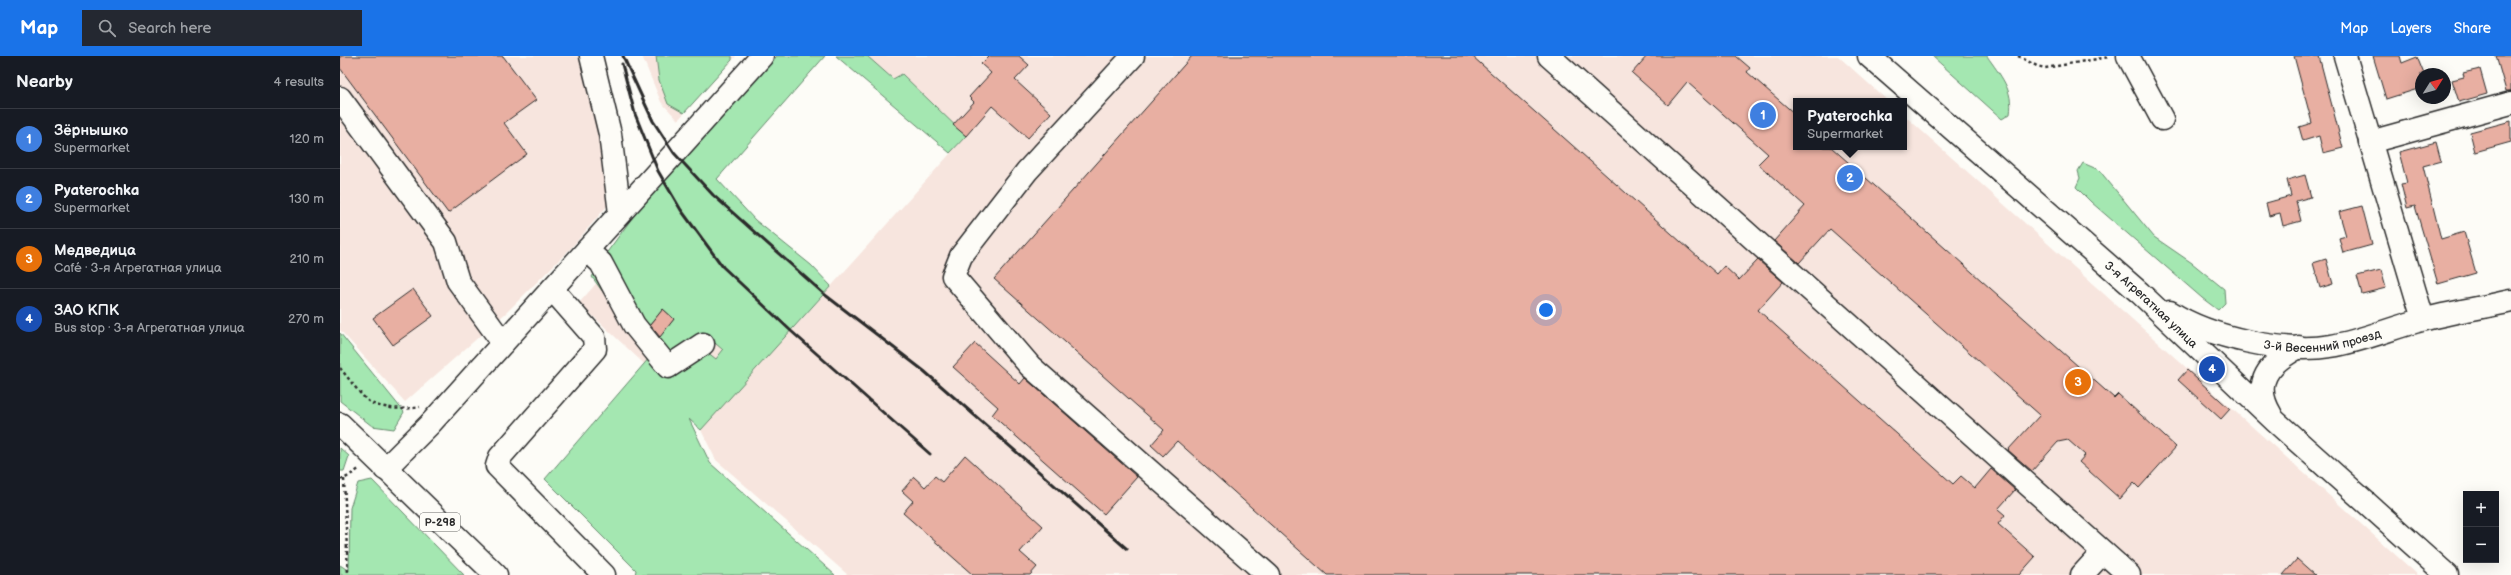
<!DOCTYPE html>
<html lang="en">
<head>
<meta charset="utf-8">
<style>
	:root { --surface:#171b24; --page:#242831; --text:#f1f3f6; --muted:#9ea1a6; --line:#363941; --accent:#1a73e8 }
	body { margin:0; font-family:"Balsamiq Sans",sans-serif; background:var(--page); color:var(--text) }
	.controls { position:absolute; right:12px; bottom:12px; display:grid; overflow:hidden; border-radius:0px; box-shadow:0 4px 16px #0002 }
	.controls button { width:36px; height:36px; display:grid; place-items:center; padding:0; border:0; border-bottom:1px solid var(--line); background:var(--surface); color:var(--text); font:20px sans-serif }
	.compass { position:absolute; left:2075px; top:12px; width:36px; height:36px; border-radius:50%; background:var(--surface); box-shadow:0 4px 16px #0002; rotate:53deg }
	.you { position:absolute; left:1206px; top:254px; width:14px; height:14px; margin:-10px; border:3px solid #fff; border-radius:50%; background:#1a73e8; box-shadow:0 0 0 6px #1a73e833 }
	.badge { display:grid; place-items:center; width:26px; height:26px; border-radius:50%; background:var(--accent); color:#fff; font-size:13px; font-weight:700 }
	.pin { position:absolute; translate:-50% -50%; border:2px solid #fff; box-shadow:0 1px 4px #0006 }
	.popup { position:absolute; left:1453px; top:42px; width:114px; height:52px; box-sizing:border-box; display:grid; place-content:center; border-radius:0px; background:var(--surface); filter:drop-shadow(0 1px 3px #0005); font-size:13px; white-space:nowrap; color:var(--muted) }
	.popup b { font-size:15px; color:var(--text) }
	.popup::after { content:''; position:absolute; left:50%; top:100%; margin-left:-8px; border:8px solid transparent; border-top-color:var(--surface) }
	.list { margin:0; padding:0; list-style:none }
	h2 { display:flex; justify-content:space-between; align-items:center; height:52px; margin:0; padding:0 16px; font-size:17px }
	h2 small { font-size:13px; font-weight:400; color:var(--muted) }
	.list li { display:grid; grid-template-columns:26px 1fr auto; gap:12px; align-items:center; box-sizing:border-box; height:60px; padding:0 16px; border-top:1px solid var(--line) }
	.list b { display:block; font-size:15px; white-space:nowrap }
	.list p { margin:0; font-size:13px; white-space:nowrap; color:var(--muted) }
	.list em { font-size:13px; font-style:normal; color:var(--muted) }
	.icon { flex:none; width:22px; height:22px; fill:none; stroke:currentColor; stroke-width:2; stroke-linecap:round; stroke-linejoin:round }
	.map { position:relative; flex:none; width:2171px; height:519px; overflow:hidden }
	header { display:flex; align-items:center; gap:24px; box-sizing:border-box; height:56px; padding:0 20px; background:var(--accent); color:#fff }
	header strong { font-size:19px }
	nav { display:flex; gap:22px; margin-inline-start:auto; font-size:14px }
	.search { width:280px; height:36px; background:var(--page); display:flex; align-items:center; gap:10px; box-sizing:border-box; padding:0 14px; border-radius:0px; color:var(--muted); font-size:15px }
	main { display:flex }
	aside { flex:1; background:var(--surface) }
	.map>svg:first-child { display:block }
	.built { fill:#f7e5de }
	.green { fill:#a4e7b1; stroke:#68896e; fill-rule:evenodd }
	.building { fill:#e8afa2; stroke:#2b2b2b }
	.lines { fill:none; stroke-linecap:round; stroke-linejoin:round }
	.minor-casing { stroke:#2b2b2b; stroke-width:25 }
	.highway-casing { stroke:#2b2b2b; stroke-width:25 }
	.path { stroke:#2b2b2b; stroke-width:2.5; stroke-dasharray:3 3; stroke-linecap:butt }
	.minor { stroke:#fdfcf7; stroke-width:22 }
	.highway { stroke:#fdfcf7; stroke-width:22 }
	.rail { stroke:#2b2b2b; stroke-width:3 }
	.labels { text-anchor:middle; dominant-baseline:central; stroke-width:3; stroke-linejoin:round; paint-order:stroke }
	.shield { fill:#fdfcf7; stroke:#6a6a68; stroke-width:1 }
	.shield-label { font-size:11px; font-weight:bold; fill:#2b2b2b }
	.street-label { font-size:12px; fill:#2b2b2b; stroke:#fdfcf7 }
</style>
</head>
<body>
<header>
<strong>Map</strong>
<div class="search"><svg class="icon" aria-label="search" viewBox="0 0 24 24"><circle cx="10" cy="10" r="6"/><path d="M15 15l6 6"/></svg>Search here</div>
<nav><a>Map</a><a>Layers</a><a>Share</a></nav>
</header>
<main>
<aside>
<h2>Nearby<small>4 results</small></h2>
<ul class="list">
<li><span class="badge" style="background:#3f7fe0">1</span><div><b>Зёрнышко</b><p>Supermarket</p></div><em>120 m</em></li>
<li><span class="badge" style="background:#3f7fe0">2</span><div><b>Pyaterochka</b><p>Supermarket</p></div><em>130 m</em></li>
<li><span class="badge" style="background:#e8710a">3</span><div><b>Медведица</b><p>Café · 3-я Агрегатная улица</p></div><em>210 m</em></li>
<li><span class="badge" style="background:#1a4fb4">4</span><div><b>ЗАО КПК</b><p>Bus stop · 3-я Агрегатная улица</p></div><em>270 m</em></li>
</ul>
</aside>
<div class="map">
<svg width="2171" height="519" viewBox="0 0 2171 519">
	<rect width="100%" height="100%" fill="#fdfcf7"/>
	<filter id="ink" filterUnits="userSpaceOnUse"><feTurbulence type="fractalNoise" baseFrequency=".025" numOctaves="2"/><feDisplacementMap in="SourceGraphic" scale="8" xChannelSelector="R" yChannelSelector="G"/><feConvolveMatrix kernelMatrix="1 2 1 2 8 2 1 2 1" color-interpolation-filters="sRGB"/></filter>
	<g filter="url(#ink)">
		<g class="built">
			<polygon points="0,0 246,0 274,142 231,192 167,256 65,346 0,274"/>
			<polygon points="302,0 396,0 338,64 321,46"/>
			<polygon points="527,0 1498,0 1548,45 1456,45 1456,91 1564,91 1564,59 2078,519 508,519 376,404 361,374 360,360 239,247 328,146 451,275 626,80 561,18 553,23"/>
		</g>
		<g class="green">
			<polygon points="316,0 392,0 392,4 344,57 328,48 319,24"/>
			<path d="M437 0H485L377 123 415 164 471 209 491 230 361 374 349 363 370 407 495 519H295L296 514 205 423 310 301 252 221 265 199 298 154ZM323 253 334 263 319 281 308 271ZM375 287 383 294 376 303 367 296Z"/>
			<polygon points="496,0 527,0 553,23 562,18 626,80 610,97"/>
			<path d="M1592 0H1647C1660 19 1674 34 1670 58L1662 63Z"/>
			<polygon points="1743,107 1759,114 1814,181 1852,207 1884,233 1885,247 1878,254 1862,242 1751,146 1736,131 1740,122 1738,115"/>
			<polygon points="0,277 64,356 54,373 32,370 0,345"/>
			<polygon points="0,392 9,400 4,415 0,415"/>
			<polygon points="32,424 124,519 0,519 0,509 9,515 10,452 18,427"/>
		</g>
		<g class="building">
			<polygon points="0,0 163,0 196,44 164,67 187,98 108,157 0,12"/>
			<polygon points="649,0 679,0 689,9 675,24 711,57 688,82 652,50 626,80 613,69 634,46 629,41 651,17 641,8"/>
			<polygon points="852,0 1132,0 1377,218 1384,210 1399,224 1418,204 1443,226 1418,254 1613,428 1621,420 1635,432 1651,413 1675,434 1658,453 1665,459 1658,468 1695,501 1679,519 987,519 837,385 823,400 811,389 824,374 654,223"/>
			<polygon points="1307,0 1396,0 1410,12 1407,16 1456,59 1456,91 1491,91 1774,342 1778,338 1836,391 1799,432 1794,427 1780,443 1739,406 1745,399 1728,384 1718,386 1692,415 1668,394 1700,359 1490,173 1459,207 1434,185 1465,150 1418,108 1428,98 1347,26 1328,49 1292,17"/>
			<polygon points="1954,0 1979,0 2003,92 1983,97 1979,80 1963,85 1959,71 1972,67"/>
			<polygon points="2033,0 2060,0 2062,7 2077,1 2084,18 2081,18 2081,32 2046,43"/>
			<polygon points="2156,0 2171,0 2171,35 2166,35"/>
			<polygon points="2140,13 2147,38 2119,46 2112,24 2124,21 2123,17"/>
			<polygon points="2171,65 2171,86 2135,96 2130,76"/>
			<polygon points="2096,86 2101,105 2083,110 2101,183 2124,176 2136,217 2098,228 2075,150 2067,152 2061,128 2067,127 2059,96"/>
			<polygon points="1965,119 1971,141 1956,145 1961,165 1943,170 1940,157 1929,160 1926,147 1951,140 1947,124"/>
			<polygon points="2022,150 2032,189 2003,197 1999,182 2006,180 1999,156"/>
			<polygon points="1986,203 1993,228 1980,232 1973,207"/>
			<polygon points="2041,214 2046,232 2022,238 2017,220"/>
			<polygon points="73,233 93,260 53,289 33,262"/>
			<polygon points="323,253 334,263 320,281 310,269"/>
			<polygon points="635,287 680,328 685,322 797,421 764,458 652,359 658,351 613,311"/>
			<polygon points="1847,314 1890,353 1881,363 1838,324"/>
			<polygon points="625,399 703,470 680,496 697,511 690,519 633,519 563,457 573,445 562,435 574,421 585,431 595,420 602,426"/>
			<polygon points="1957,503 1975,519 1943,519"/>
		</g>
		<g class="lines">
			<defs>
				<g id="minor">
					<polyline points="251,0 270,78 280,157"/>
					<polyline points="793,0 687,115 621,200 613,220 690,310 928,519"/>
					<polyline points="1209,0 1789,519"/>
					<path id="s1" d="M1529 0 1800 237 1935 365 2107 519"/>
					<polyline points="1788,0 1822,63"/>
					<polyline points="2005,0 2083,263"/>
					<polyline points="0,42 106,186 118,225 163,287"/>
					<polyline points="2030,86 2171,47"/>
					<polyline points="247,194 261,207 294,269 328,311 363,288"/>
					<polyline points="212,233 254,281 255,293 160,401 157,410 264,519"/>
					<path id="s2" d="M1830 256C1869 281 1944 298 1991 290 2022 285 2051 272 2082 264 2111 256 2142 252 2171 245"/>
					<path d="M1931 359C1911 326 1929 307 1959 291"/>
					<polyline points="45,413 90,368 422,0"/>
					<polyline points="1742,519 1763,496"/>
				</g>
				<polyline id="highway" points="0,368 156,519"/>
			</defs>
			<use href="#minor" class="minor-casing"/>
			<use href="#highway" class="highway-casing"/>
			<g class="path">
				<polyline points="1678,0 1697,10 1705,12 1769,1"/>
				<path d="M0 312C7 320 23 343 31 347 45 353 65 354 80 351"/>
				<polyline points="0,423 4,423 19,413"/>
				<polyline points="4,423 8,519"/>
			</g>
			<use href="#minor" class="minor"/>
			<use href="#highway" class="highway"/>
			<g class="rail">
				<polyline points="283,0 313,65 334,97 373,139 484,238 584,315 787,493"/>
				<polyline points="282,8 295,58 318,115 341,154 383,211 451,275 590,398"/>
			</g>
		</g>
	</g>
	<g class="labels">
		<rect class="shield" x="80" y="457" width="40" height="18" rx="3"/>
		<g class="shield-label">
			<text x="100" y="466">Р-298</text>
		</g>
		<g class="street-label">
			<text stroke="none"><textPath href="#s1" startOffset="376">3-я Агрегатная улица</textPath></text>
			<text stroke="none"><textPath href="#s2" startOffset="159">3-й Весенний проезд</textPath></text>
		</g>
	</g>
</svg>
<div class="controls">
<button>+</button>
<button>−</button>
</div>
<svg class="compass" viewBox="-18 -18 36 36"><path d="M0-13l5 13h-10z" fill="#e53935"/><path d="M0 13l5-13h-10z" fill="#9ea1a6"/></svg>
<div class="you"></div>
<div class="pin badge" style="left:1423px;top:59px;background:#3f7fe0">1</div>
<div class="pin badge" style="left:1510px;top:122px;background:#3f7fe0">2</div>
<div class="popup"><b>Pyaterochka</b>Supermarket</div>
<div class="pin badge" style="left:1738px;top:326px;background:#e8710a">3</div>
<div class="pin badge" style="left:1872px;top:313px;background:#1a4fb4">4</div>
</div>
</main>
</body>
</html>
